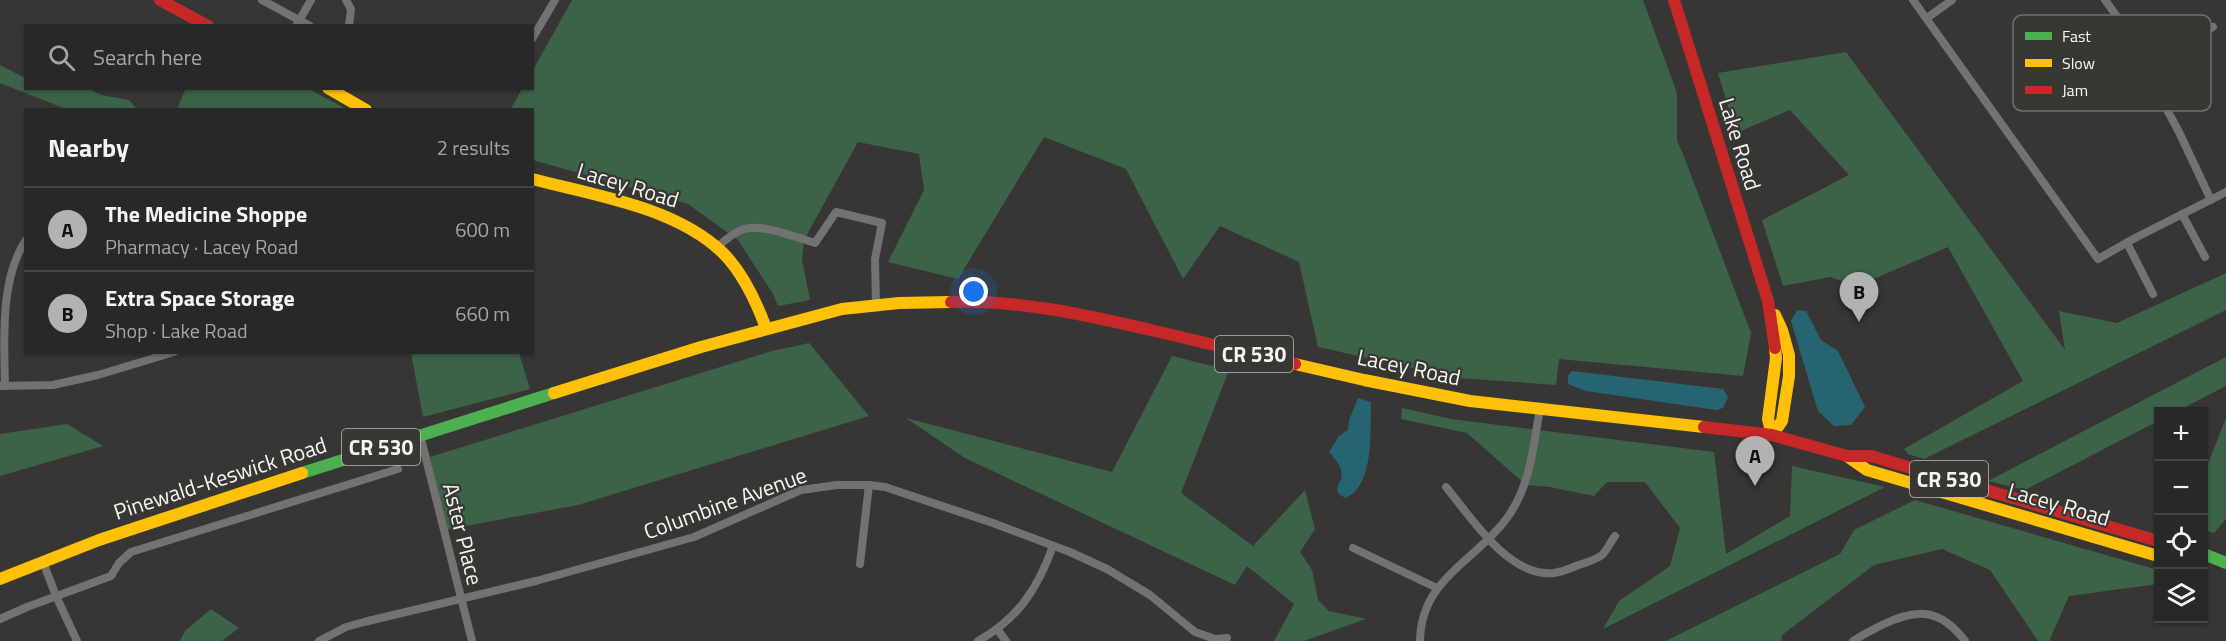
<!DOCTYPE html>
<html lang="en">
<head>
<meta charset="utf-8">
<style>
	:root { --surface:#292828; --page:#313030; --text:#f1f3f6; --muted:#a5a6a8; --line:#454445; --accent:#b3b2b0 }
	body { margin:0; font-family:"Titillium Web",sans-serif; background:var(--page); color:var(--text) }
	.controls { position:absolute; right:18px; bottom:18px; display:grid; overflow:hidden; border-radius:0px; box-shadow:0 2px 4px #0004 }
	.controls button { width:54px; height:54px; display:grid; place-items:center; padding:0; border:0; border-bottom:2px solid var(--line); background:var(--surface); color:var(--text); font:30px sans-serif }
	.you { position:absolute; left:974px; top:292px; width:21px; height:21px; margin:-15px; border:4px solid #fff; border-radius:50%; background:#1a73e8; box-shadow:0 0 0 9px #1a73e833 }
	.badge { display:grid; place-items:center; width:39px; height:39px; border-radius:50%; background:var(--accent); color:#111; font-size:20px; font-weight:700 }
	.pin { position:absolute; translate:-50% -50px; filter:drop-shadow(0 2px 3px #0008) }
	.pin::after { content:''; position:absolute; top:32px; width:21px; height:18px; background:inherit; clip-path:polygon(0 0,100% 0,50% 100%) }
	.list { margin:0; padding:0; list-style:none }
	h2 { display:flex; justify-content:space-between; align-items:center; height:78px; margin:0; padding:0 24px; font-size:26px }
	h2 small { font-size:20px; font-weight:400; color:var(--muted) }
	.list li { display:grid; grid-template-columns:39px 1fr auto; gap:18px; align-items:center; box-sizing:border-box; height:84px; padding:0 24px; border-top:2px solid var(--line) }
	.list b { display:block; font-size:22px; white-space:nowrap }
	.list p { margin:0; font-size:20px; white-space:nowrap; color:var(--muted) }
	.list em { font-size:20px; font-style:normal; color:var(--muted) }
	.icon { flex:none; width:33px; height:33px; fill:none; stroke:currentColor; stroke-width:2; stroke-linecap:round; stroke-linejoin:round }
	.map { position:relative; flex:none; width:2226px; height:641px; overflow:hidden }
	.search { position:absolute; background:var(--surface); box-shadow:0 2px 4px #0004; left:24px; top:24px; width:510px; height:66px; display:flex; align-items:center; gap:15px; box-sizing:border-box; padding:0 21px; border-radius:0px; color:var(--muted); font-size:22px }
	.panel { position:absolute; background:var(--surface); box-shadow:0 2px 4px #0004; left:24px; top:108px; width:510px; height:246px; border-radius:0px }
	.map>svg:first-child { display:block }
	.green { fill:#3c6347 }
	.water { fill:#276471 }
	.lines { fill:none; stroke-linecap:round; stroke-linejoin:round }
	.street { stroke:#737271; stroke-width:8 }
	.fast { stroke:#4caf50; stroke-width:12 }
	.slow { stroke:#ffc107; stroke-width:12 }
	.jam { stroke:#c62828; stroke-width:12 }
	.labels { text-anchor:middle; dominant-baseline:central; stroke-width:4.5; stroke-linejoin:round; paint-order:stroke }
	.shield { fill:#383734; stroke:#bdbcba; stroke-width:1.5 }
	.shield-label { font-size:21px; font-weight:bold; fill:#f6f5f3 }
	.street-label { font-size:22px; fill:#f6f5f3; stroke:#383734 }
	.key { fill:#383734; stroke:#71706d; stroke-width:1.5 }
	.key-label { font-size:16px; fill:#f6f5f3 }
</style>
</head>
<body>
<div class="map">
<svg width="2226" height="641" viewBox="0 0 2226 641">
	<rect width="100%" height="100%" fill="#373635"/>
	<g class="green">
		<polygon points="572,0 1643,0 1677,93 1677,141 1683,154 1751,333 1743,376 1559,359 1556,385 1458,378 1318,347 1299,262 1220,226 1183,279 1126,169 1044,137 958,279 888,262 924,190 919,154 858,142 804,240 802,260 810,300 778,306 773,294 738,240 688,204 533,160 532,110 510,110 522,89 532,88 533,70"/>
		<polygon points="1846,52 2065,350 2059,311 2117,323 2226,273 2226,310 1924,459 1908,454 1904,449 2023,381 1948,247 1857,286 1830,277 1783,286 1762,220 1849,175 1790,110 1736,133 1718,73"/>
		<polygon points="0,65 25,78 26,88 89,89 101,95 129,100 137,109 66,109 0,83"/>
		<polygon points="186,88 309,89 346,109 177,109"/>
		<polygon points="809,343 869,416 578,505 444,530 430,457 772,351"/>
		<polygon points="411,353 519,353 530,389 423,417"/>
		<polygon points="1172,356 1229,370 1181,493 1253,546 1305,490 1315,529 1300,552 1312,570 1318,600 1329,611 1366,619 1304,641 1274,641 1294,604 1247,566 1235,585 965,458 906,418 1112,472"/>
		<polygon points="2226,357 2226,386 2177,411 2158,412 2158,421 2025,490 1988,481"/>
		<polygon points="1402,408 1451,419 1714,452 1726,554 1790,516 1792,466 1885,487 1603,629 1619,601 1670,566 1680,528 1645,482 1607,482 1594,496 1550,487 1526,485 1467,433 1401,419"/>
		<polygon points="2226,418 2226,519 2214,533 2204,530 2204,474"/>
		<polygon points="67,424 103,446 0,476 0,434"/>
		<polygon points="1915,500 2158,570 2158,584 2069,596 2050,639 2051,641 2038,641 1990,570 1942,549 1874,565 1782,635 1781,641 1666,641 1840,554 1854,530"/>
		<polygon points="211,609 239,628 222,641 180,641 185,631"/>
	</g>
	<g class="water">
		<polygon points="1797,310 1806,311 1821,340 1838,351 1865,407 1851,425 1834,426 1818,411 1791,321"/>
		<polygon points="1572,371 1723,389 1728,397 1723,408 1716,410 1586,391 1568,384 1568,376"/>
		<path d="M1358 398 1371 402C1370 428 1375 487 1345 498L1338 493C1336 486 1339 485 1341 479 1344 468 1336 460 1329 452L1339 436 1348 430 1349 420Z"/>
	</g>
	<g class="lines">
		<g class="street">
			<polyline points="262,0 310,26"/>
			<polyline points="346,0 351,9 349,26"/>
			<polyline points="1913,0 2098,259 2135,238 2226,192"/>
			<polyline points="2105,0 2118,18 2179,132 2211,200"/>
			<polyline points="1927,18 1952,0"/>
			<polyline points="296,26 311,0"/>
			<polyline points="532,39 555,0"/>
			<polyline points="2143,65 2213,27"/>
			<polyline points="2182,214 2205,257"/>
			<polyline points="2127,243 2153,294"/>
			<path d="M717 247C726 240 737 229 750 228 768 226 798 238 815 243L836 212 882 223 875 259 876 306"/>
			<polyline points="0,386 53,385 98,375 174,352"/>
			<path d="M5 386C4 340 0 278 26 240"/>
			<polyline points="420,435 472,641"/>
			<path d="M1446 487C1471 517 1509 578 1554 573 1561 572 1569 569 1576 566 1584 563 1596 560 1602 555 1607 550 1611 541 1615 536"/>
			<polyline points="1353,548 1437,588"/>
			<polyline points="43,562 56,596 77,641"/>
			<polyline points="860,564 869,485"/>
			<polyline points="0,619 27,607 111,576 119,563 131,552 398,469"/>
			<polyline points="997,629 1006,641"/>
			<polyline points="319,641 346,627 364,622 536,581 694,537 801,490 837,485 869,485 885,487 993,523 1070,552 1107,569 1150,595 1195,632 1215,639 1227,638"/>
			<path d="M978 641C1018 619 1038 588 1053 546"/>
			<path d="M1420 641C1421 578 1476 561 1507 518 1531 485 1533 446 1540 409"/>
			<path d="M1853 641C1862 635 1872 630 1882 625 1917 608 1940 608 1965 641"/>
		</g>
		<g class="fast">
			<polyline points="302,473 554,393"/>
			<polyline points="2204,554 2226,563"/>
		</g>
		<g class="slow">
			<polyline points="328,88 366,110"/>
			<path d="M532 179C593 195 676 207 723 253 743 273 756 301 766 328"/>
			<polyline points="1295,364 1364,380 1470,401 1704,427"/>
			<polyline points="554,393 701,347 842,309 899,303 951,302"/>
			<polyline points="1772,435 1768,419 1776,358 1775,348"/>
			<polyline points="1772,435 1782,421 1789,376 1789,355 1782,330 1775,315"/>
			<polyline points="1847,456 1867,470 2158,556"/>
			<polyline points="0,579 99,540 302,473"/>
		</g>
		<g class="jam">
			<polyline points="160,0 208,26"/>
			<polyline points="1674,0 1768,301 1775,348"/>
			<path d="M951 302C1021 300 1087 315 1155 331 1202 342 1248 353 1295 364"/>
			<polyline points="1704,427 1772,435 1847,456 1871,456 2158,541"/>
		</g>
	</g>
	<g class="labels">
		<g class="shield">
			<rect x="1215" y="336" width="78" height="36" rx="4.5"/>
			<rect x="342" y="429" width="78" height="36" rx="4.5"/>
			<rect x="1910" y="461" width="78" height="36" rx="4.5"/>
		</g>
		<g class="shield-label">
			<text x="1254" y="354">CR 530</text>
			<text x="381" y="447">CR 530</text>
			<text x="1949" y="479">CR 530</text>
		</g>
		<g class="street-label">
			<text transform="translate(1740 144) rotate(73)">Lake Road</text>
			<text transform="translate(628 185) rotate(17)">Lacey Road</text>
			<text transform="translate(1409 367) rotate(12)">Lacey Road</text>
			<text transform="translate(220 478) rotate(-18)">Pinewald-Keswick Road</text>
			<text transform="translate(725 503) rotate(-20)">Columbine Avenue</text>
			<text transform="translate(2059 504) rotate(16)">Lacey Road</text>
			<text transform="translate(463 534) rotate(76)">Aster Place</text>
		</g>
	</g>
	<rect x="2013" y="15" width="198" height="96" rx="9" class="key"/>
	<rect x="2025" y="32" width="27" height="8" fill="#4caf50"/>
	<rect x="2025" y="59" width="27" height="8" fill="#ffc107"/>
	<rect x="2025" y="86" width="27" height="8" fill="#c62828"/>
	<g class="key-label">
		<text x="2062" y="42">Fast</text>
		<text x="2062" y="69">Slow</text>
		<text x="2062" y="96">Jam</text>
	</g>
</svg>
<div class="controls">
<button>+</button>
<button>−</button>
<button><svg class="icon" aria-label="locate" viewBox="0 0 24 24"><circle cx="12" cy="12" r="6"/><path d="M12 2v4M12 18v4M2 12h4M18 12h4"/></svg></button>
<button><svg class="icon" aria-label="layers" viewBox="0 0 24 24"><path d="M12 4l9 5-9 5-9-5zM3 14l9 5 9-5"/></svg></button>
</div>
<div class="you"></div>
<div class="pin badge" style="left:1755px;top:486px">A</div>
<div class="pin badge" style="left:1859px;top:322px">B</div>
<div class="search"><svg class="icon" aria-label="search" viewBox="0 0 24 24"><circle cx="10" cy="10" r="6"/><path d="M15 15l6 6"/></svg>Search here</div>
<section class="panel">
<h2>Nearby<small>2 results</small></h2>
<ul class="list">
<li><span class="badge">A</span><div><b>The Medicine Shoppe</b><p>Pharmacy · Lacey Road</p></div><em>600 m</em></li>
<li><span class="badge">B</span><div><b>Extra Space Storage</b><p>Shop · Lake Road</p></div><em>660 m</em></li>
</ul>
</section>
</div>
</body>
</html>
